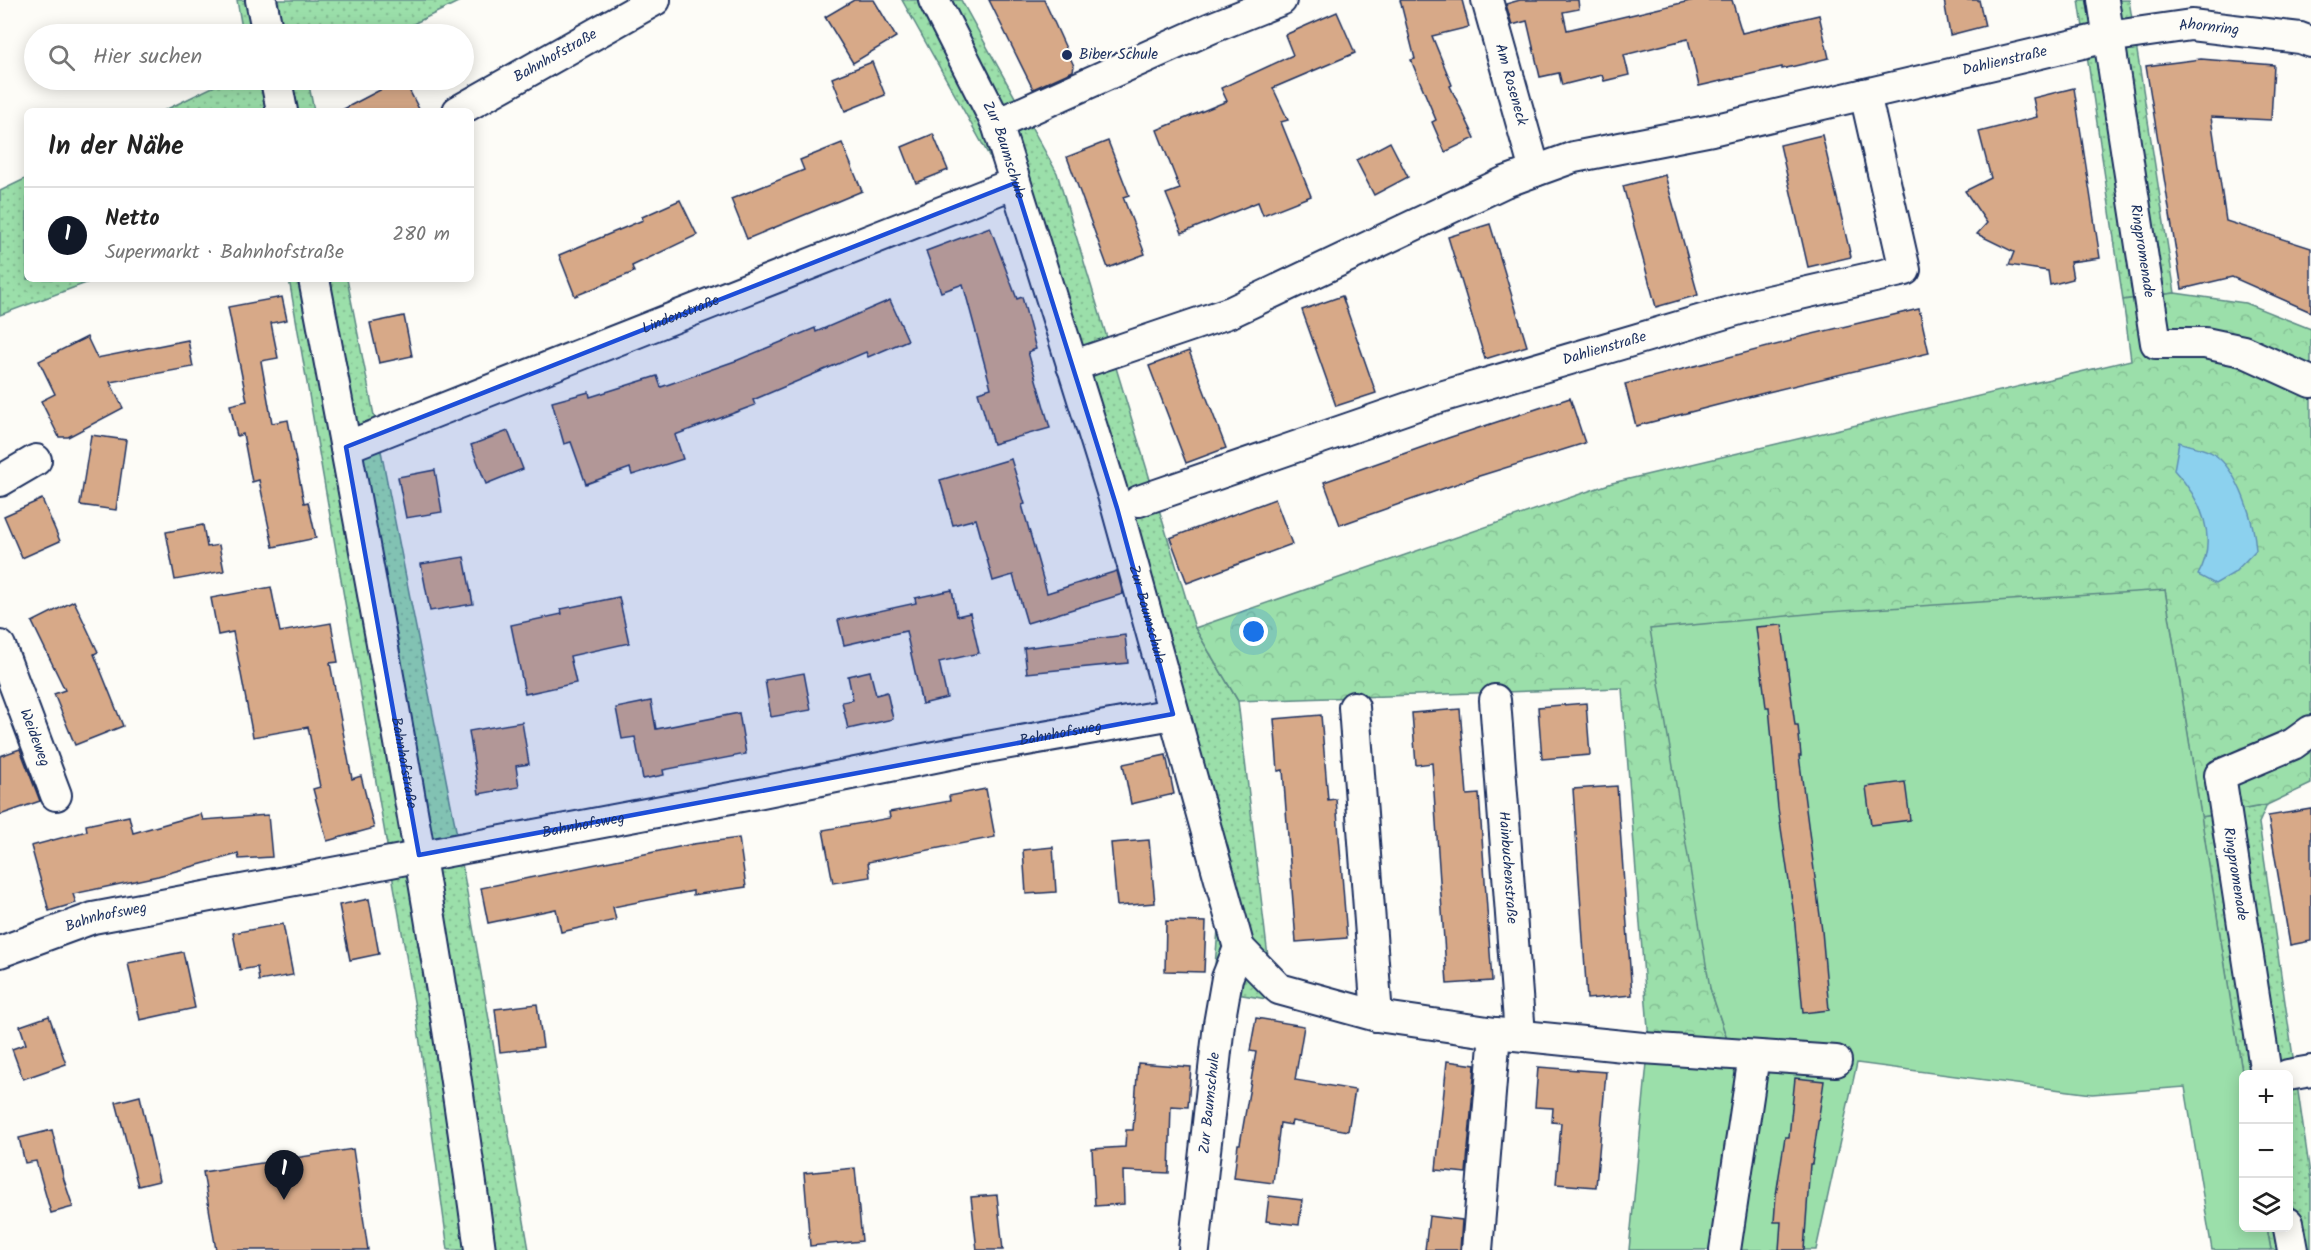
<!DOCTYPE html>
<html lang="de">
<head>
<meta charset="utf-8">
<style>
	:root { --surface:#fff; --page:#f6f6f6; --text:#222; --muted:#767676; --line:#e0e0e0; --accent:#111827 }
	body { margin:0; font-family:Kalam,sans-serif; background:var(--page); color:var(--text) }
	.controls { position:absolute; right:18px; bottom:18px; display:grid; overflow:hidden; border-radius:9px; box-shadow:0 3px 15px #0003 }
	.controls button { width:54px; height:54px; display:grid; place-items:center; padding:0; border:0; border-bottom:2px solid var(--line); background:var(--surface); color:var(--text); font:30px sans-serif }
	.you { position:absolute; left:1254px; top:632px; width:21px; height:21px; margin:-15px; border:4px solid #fff; border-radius:50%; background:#1a73e8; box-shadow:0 0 0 9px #1a73e833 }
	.badge { display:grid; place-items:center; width:39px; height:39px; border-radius:50%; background:var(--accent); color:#fff; font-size:20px; font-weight:700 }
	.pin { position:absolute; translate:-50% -50px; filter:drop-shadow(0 2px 3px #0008) }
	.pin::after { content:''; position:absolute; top:32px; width:21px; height:18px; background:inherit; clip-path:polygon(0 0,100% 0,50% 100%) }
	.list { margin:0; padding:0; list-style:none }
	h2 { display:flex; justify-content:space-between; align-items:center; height:78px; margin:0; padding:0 24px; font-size:26px }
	h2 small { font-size:20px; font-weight:400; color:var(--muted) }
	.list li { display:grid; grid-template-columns:39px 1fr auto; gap:18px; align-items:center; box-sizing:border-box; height:96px; padding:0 24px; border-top:2px solid var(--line) }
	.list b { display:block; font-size:22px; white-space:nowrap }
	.list p { margin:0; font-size:20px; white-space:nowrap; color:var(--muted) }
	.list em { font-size:20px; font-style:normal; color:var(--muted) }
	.icon { flex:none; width:33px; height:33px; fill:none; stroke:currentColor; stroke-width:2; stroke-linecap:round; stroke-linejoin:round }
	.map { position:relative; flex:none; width:2311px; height:1250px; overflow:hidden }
	.search { position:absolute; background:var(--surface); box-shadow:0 3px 15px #0003; left:24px; top:24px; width:450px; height:66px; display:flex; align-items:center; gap:15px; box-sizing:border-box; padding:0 21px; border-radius:33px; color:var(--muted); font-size:22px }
	.panel { position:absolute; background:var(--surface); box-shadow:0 3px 15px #0003; left:24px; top:108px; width:450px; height:174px; border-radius:9px }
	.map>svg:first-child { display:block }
	.grass { fill:url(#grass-dots); stroke:#5b8784; stroke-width:1.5 }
	.park { fill:url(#park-crowns); stroke:#5b8784; stroke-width:1.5 }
	.garden { fill:#9bdfaa; stroke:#5b8784; stroke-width:1.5 }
	.water { fill:#8cd1ee; stroke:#5f90b4; stroke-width:1.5 }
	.building { fill:#d7a988; stroke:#1b2f5e; stroke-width:1.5 }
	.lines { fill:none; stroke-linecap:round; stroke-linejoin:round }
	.street-casing { stroke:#1b2f5e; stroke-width:34 }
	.street { stroke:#fdfcf7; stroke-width:30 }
	.marked { fill:#1d4ed8; fill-opacity:0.2; stroke:#1d4ed8; stroke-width:4.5; stroke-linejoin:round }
	.poi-dot { fill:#1b2f5e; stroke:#fdfcf7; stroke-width:2 }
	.labels { text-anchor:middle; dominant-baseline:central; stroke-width:5; stroke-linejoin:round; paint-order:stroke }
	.street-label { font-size:15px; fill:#1b2f5e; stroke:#fdfcf7 }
	.poi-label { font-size:15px; fill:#1b2f5e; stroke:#fdfcf7; text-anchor:start }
</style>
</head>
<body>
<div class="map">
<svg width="2311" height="1250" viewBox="0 0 2311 1250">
	<defs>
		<pattern id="grass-dots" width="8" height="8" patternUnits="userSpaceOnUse" patternTransform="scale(1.5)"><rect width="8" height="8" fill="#9bdfaa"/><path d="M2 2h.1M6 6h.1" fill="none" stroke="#85c095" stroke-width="1.8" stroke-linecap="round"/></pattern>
		<pattern id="park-crowns" width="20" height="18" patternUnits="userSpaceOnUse" patternTransform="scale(1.5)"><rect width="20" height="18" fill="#9bdfaa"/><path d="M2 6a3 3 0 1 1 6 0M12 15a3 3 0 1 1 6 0" fill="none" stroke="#85c095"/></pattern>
	</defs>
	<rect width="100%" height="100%" fill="#fdfcf7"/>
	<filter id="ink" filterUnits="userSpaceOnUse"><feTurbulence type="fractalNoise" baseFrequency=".0167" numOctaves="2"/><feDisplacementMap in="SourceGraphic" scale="12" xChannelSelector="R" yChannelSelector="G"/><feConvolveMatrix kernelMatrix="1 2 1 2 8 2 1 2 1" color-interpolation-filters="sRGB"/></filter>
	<g filter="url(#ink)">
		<g class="grass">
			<polygon points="237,0 462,0 393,34 243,34"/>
			<polygon points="902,0 961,0 1057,173 1195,628 1238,701 1273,1000 1213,990 1219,917 1017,206"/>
			<polygon points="2079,0 2129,0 2175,293 2123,300"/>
			<polygon points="227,80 308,80 314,111 163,111"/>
			<polygon points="27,178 27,279 97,279 0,315 0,191"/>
			<polygon points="289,279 347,279 457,835 529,1250 448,1250 416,1013"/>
			<polygon points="2267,805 2259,823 2311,1181 2311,1250 2271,1250 2267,1228 2288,1228 2288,1074 2244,1074 2243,1078 2201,817"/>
		</g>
		<polygon class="park" points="2175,293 2245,303 2311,329 2311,784 2267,805 2201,817 2165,590 1710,988 1728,1042 1649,1042 1622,688 1238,701 1195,628 1612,483 2131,360 2123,300"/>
		<polygon class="garden" points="2165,590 2243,1078 2244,1228 2267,1228 2271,1250 2212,1250 2185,1087 2092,1094 1857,1063 1816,1250 1629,1250 1649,1042 1728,1042 1710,988 1650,629 1828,612"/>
		<path class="water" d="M2179 442C2190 446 2205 448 2214 454 2239 472 2254 520 2256 550L2234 573 2215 584 2198 575C2219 538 2201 499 2174 470Z"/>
		<g class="building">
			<polygon points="854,0 874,0 896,37 853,63 825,17"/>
			<polygon points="989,0 1044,0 1074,66 1073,71 1033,89"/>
			<polygon points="1400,0 1462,0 1469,27 1432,36 1452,85 1450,86 1475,138 1445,152 1432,122 1436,120 1411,60 1415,59"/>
			<polygon points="1520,0 1578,0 1579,9 1563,12 1567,30 1694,0 1732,0 1742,33 1819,15 1829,58 1782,69 1782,67 1699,86 1688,39 1624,55 1629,75 1604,81 1602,75 1562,85 1559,73 1540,77 1527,21 1512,25 1506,4"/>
			<polygon points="1944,0 1979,0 1985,26 1950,35"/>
			<polygon points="1337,12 1355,53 1273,88 1288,120 1281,122 1311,196 1263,215 1258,202 1182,233 1166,194 1180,189 1157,130 1227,101 1221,88 1293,55 1285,35"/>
			<polygon points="2201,59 2274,65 2271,120 2211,117 2226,221 2311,248 2311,312 2232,277 2182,289 2146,66"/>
			<polygon points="872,62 885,95 845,111 832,78"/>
			<polygon points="399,80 404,80 420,111 340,111"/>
			<polygon points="2074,88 2100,258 2070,262 2073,279 2050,285 2048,271 2009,265 2014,252 1977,234 1987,223 1965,191 1991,178 1979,132 2037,117 2033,98"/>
			<polygon points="933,134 948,170 916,183 902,147"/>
			<polygon points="1822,135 1851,257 1808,267 1780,145"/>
			<polygon points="1108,141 1129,195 1123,197 1145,254 1108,268 1067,157"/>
			<polygon points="1390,142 1408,177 1374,195 1356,160"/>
			<polygon points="842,143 862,191 747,239 731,199 804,170 800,160"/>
			<polygon points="1665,175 1698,295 1656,307 1623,186"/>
			<polygon points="680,200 697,235 632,266 634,272 575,296 559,255 643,220 642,217"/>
			<polygon points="1490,224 1527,346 1485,359 1448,237"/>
			<polygon points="990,227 1017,299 1022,297 1036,349 1028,352 1050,428 993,444 978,392 991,388 963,284 941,292 926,251"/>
			<polygon points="1342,296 1376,393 1336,406 1302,310"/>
			<polygon points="282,297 287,320 271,323 278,358 261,361 272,423 288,420 304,503 308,502 316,538 273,547 259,480 252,482 243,434 237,436 230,405 247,401 228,307"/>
			<polygon points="890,300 908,340 868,357 866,352 753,400 755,405 675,435 683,459 632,475 630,468 586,484 571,442 564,444 552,402 589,392 590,397 657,376 661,387 738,360 815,328 816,332"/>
			<polygon points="1919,309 1929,353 1768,392 1636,426 1625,384 1791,341 1791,339"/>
			<polygon points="404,316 412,356 379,363 370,323"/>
			<polygon points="87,337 97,358 188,340 193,367 110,382 123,408 68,437 59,437 41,401 55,394 39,361"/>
			<polygon points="1189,351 1226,448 1186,463 1149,366"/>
			<polygon points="1570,398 1585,443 1476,477 1340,525 1324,482 1448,438"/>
			<polygon points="508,431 523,469 486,484 471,445"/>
			<polygon points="91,435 126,440 116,510 80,505"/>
			<polygon points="1011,459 1025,504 1022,505 1047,593 1117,571 1123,594 1027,623 1013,575 993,581 976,519 953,525 940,480"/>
			<polygon points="435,470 442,512 406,518 398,477"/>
			<polygon points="42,499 60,541 22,558 4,516"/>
			<polygon points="1275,499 1292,544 1187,583 1170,538"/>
			<polygon points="203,525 207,547 219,545 224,571 175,580 166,532"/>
			<polygon points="464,557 473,604 430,611 421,564"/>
			<polygon points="271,587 280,632 331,623 338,662 330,663 352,779 361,776 374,828 327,841 313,789 320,787 308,727 253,737 233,632 218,635 211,598"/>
			<polygon points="952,590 957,616 970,613 979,653 939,662 947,698 922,704 906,631 844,645 838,620 916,603 915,598"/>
			<polygon points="619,597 629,643 570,656 576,683 525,694 511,625 562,614 561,609"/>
			<polygon points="74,601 98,652 94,654 123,726 75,745 54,694 65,690 32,622"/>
			<polygon points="1782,625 1795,725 1798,725 1801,756 1799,756 1822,931 1829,1010 1803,1013 1794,915 1778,808 1769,707 1766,707 1756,627"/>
			<polygon points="1125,635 1128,663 1027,673 1024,648"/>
			<polygon points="870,671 876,695 887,692 893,719 848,729 842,702 853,700 848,676"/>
			<polygon points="804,673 811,710 771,717 765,680"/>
			<polygon points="651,701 656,729 739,713 746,754 663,770 664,775 643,779 635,737 622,739 616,708"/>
			<polygon points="1586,703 1590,755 1542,759 1538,707"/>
			<polygon points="1460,709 1467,795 1479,794 1492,981 1447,984 1432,763 1416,765 1412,713"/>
			<polygon points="1321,715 1328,800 1336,799 1347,938 1296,942 1283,770 1278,771 1274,719"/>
			<polygon points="522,722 529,764 516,766 519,787 479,794 469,731"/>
			<polygon points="20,749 40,801 0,815 0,756"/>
			<polygon points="1166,755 1174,794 1131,804 1123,764"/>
			<polygon points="1905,782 1910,820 1871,825 1866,787"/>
			<polygon points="1617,786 1632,995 1587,999 1573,789"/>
			<polygon points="986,789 995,837 868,862 870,877 833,883 823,830 890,818 889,812 950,801 949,796"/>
			<polygon points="2311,809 2311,941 2290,945 2268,816"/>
			<polygon points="201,814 203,820 268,815 272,857 239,859 238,854 158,876 73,894 76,903 49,911 31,846 87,831 86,825 129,816 133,833"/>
			<polygon points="739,838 746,887 693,895 693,891 613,907 616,920 561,932 556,909 488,923 481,888 693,844"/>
			<polygon points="1149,840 1155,903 1117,906 1111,843"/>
			<polygon points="1053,847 1056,892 1026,894 1023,850"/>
			<polygon points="369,899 379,954 350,960 339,905"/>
			<polygon points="1166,921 1206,922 1204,972 1165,971"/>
			<polygon points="283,924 293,975 259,981 257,967 240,970 233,933"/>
			<polygon points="183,952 195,1008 140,1020 128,963"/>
			<polygon points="537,1004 543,1047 500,1052 495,1009"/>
			<polygon points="49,1016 66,1064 23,1079 12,1049 26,1044 20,1026"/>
			<polygon points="1256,1018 1304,1026 1295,1080 1355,1090 1348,1131 1292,1121 1291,1125 1280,1123 1273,1183 1234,1178 1238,1144 1240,1144 1256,1052 1250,1051"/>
			<polygon points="1447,1061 1475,1065 1466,1173 1436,1170"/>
			<polygon points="1138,1063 1191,1067 1188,1107 1171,1106 1169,1173 1123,1171 1124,1204 1095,1206 1092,1149 1125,1147 1126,1130 1133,1130"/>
			<polygon points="1538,1067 1606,1072 1596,1187 1556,1184 1561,1123 1552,1122 1553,1108 1535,1107"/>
			<polygon points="1795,1078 1824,1081 1812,1164 1810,1164 1804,1250 1779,1250 1781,1222 1774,1222 1776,1195 1785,1137 1789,1137"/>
			<polygon points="140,1096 159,1181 138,1186 116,1102"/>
			<polygon points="52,1130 64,1180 73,1207 51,1213 36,1161 25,1163 19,1138"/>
			<polygon points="353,1149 368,1250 216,1250 203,1172"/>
			<polygon points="855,1168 862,1241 810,1246 804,1173"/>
			<polygon points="997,1195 1003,1250 977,1250 971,1197"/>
			<polygon points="1269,1196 1302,1200 1299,1225 1266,1221"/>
			<polygon points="1429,1216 1462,1220 1460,1250 1425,1250"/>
		</g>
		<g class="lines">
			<defs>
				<g id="street">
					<polyline points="261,0 268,34"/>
					<path id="s1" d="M934 0 997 124 1117 508 1239 948 1227 978 1219 1024 1194 1250"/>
					<path id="s2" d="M1487 0 1535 171"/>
					<path id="s3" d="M2103 0 2156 343H2205L2243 351 2311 382"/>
					<polyline points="276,80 282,111"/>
					<path id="s4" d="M458 111 655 0"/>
					<polyline points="997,124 1211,28 1281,0"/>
					<path id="s5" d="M314 279C375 602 437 925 480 1250"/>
					<path id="s6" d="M1072 366 1231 312 1505 182 1574 157 1712 130 2108 37 2191 25 2300 38 2311 42"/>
					<path id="s7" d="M346 447 1015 183"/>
					<polyline points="0,481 36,460"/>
					<path id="s8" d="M1139 501 1434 399 1760 303 1905 270 1865 94"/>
					<path id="s9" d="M0 646 56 795"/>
					<path id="s10" d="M1495 700 1520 1035"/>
					<polyline points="1354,707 1377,1016"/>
					<polyline points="1239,948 1279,989 1377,1016 1495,1033 1643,1048 1836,1061"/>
					<path id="s11" d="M0 952 93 918 752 794 959 752 1173 714"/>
					<polyline points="2266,1074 2220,775 2293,744 2311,731"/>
					<polyline points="2288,1075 2311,1071"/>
					<polyline points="2288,1223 2293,1250"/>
					<polyline points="1477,1250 1495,1033"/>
					<polyline points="1725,1250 1754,1056"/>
				</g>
			</defs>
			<use href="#street" class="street-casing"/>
			<use href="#street" class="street"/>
		</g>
	</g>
	<path class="marked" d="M1015 183 1117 508 1173 714 419 855 346 447Z"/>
	<circle class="poi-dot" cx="1067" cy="55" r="6"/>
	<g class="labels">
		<g class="street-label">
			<text stroke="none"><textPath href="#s6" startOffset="1194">Ahornring</textPath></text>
			<text stroke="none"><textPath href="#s4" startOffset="112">Bahnhofstraße</textPath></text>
			<text stroke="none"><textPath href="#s6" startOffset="986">Dahlienstraße</textPath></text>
			<text stroke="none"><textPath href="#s2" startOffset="88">Am Roseneck</textPath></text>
			<text stroke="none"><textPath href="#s1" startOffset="166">Zur Baumschule</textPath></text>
			<text stroke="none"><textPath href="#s3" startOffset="254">Ringpromenade</textPath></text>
			<text stroke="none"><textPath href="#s7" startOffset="360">Lindenstraße</textPath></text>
			<text stroke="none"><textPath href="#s8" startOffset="490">Dahlienstraße</textPath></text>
			<text stroke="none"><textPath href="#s1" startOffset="652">Zur Baumschule</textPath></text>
			<text stroke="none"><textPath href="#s11" startOffset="1084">Bahnhofsweg</textPath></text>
			<text stroke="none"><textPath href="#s9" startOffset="98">Weideweg</textPath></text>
			<text stroke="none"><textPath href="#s5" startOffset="492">Bahnhofstraße</textPath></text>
			<text stroke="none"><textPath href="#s11" startOffset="598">Bahnhofsweg</textPath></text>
			<text stroke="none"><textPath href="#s10" startOffset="168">Hainbuchenstraße</textPath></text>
			<text transform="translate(2235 874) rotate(81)">Ringpromenade</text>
			<text stroke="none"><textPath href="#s11" startOffset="112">Bahnhofsweg</textPath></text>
			<text transform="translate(1210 1103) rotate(-84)">Zur Baumschule</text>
		</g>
		<g class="poi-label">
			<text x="1079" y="55">Biber Schule</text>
		</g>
	</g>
</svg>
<div class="controls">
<button>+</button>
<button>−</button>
<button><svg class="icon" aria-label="layers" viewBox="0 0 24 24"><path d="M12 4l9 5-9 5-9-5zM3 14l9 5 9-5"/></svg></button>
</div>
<div class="you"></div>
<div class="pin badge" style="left:284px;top:1200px">1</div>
<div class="search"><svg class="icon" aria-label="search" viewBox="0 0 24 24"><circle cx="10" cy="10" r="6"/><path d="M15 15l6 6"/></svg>Hier suchen</div>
<section class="panel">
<h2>In der Nähe<small></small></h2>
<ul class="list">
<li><span class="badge">1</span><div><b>Netto</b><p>Supermarkt · Bahnhofstraße</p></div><em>280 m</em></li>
</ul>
</section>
</div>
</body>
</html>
